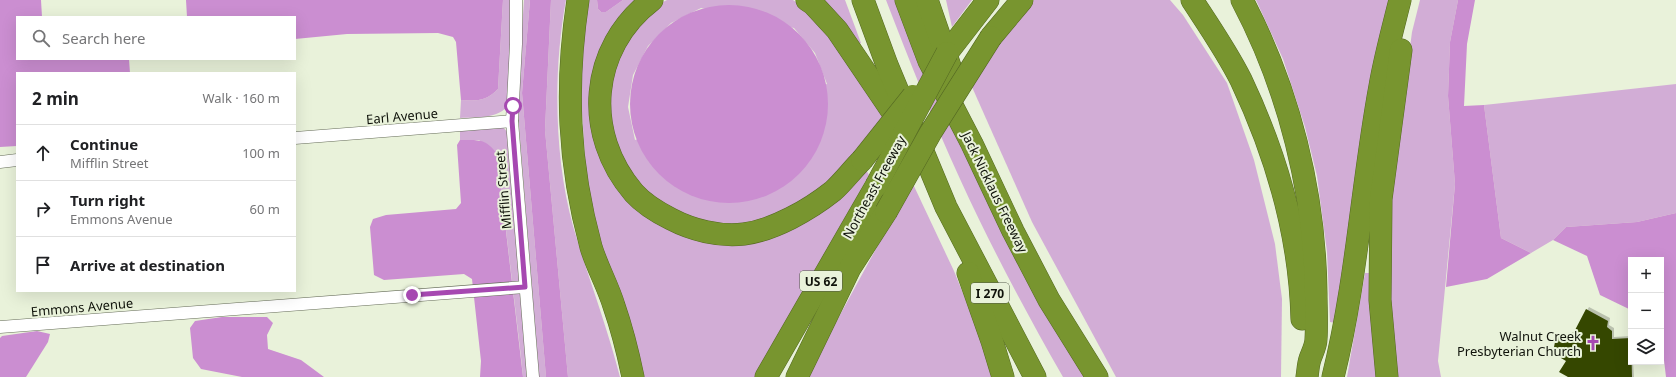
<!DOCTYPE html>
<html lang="en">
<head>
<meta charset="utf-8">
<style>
	:root { --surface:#fff; --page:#f6f6f6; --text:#202124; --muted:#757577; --line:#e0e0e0 }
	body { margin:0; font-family:"Noto Sans",sans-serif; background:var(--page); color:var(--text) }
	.controls { position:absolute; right:12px; bottom:12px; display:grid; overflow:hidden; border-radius:0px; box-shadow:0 4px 16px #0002 }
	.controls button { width:36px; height:36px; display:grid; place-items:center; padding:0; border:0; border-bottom:1px solid var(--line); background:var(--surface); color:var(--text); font:20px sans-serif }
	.stop { position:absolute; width:12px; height:12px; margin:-9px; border:3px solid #a648b1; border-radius:50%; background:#fff }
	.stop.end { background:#a648b1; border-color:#fff; box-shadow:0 1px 4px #0008 }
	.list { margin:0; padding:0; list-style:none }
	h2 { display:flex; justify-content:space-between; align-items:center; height:52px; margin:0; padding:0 16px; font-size:17px }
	h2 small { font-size:13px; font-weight:400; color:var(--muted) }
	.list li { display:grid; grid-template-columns:26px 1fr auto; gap:12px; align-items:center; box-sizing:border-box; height:56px; padding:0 16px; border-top:1px solid var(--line) }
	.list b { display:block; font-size:15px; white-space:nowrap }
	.list p { margin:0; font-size:13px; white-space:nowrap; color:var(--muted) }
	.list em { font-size:13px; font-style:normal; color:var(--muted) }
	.icon { flex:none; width:22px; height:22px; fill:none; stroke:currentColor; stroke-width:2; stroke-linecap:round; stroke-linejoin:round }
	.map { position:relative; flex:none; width:1676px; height:377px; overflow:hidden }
	.search { position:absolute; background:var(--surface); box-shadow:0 4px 16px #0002; left:16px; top:16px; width:280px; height:44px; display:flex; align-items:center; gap:10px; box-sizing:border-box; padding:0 14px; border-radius:0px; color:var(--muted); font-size:15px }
	.panel { position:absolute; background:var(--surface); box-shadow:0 4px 16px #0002; left:16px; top:72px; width:280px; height:220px; border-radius:0px }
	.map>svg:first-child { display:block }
	.green { fill:#d2add6; fill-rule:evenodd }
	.forest { fill:#cb8ed1 }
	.shadow { fill:#0003 }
	.building { fill:#354700 }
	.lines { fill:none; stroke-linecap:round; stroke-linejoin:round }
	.minor-casing { stroke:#666d59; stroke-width:13 }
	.motorway-casing { stroke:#546822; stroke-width:23 }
	.minor { stroke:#fff; stroke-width:12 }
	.motorway { stroke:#78952f; stroke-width:22 }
	.motorway-bridge-casing { stroke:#546822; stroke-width:23; stroke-linecap:butt }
	.motorway-bridge { stroke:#78952f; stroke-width:22 }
	.route { stroke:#a648b1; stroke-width:5 }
	.labels { text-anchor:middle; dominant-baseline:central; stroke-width:4; stroke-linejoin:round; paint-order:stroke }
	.shield { fill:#e9f2da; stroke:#515649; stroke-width:1 }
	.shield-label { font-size:12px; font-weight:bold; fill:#10130b }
	.street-label { font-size:13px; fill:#10130b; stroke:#e9f2da }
	.poi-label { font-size:13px; fill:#10130b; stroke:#e9f2da; text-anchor:end }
</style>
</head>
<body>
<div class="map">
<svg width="1676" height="377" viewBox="0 0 1676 377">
	<rect width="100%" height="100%" fill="#e9f2da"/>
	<g class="green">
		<path d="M503 0H513L507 107C495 119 476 117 460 118L461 100C478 101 486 101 498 89Z"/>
		<polygon points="524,0 530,0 522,93 546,377 539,377 517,101"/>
		<path d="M551 0H566C553 70 554 157 573 226 588 277 607 326 620 377H568L545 130Z"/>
		<polygon points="588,0 597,0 598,9 601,12 606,12 623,0 642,0 600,63 618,181 727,241 864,166 869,175 756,377 642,377 604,255 587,187 580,83"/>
		<path d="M667 0H793C833 25 859 78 883 117L833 180 815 195 764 222 721 225 676 212 655 198 640 185 621 157 612 134 609 85 628 36 659 4ZM701 8 794 28 815 53 827 84 635 140 628 107 633 75 648 46 671 23Z"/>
		<polygon points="819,0 845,0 861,43 857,45"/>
		<path d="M886 0H898L1085 377H1063C1026 312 991 247 960 179 933 120 909 60 886 0Z"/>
		<polygon points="946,0 972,0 952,27"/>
		<polygon points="1034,0 1170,0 1183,15 1227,83 1254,160 1275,244 1282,299 1281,377 1116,377 1032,222 972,87 1002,39"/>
		<polygon points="1256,0 1389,0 1335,323 1330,322 1327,252 1317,176 1305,127 1283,59"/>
		<polygon points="1420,0 1458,0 1450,42 1448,96 1455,184 1438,361 1441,377 1394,377 1386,228 1412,32"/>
		<polygon points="1676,84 1676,213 1637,222 1566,227 1553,240 1531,253 1501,238 1484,105"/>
		<polygon points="503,127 509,134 527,377 523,377 521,357 497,154 479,140 460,140 460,128"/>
		<path d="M913 184 954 271 975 323 993 377H806C842 313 875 248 913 184Z"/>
		<polygon points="1365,273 1372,273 1381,377 1347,377"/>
	</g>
	<g class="forest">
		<polygon points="0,0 41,0 42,17 17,17 17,59 129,59 130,73 17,73 17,146 0,147"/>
		<path d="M186 0H503L498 89C486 101 478 101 461 100L456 42 453 37 438 33 347 34 295 39V17H187Z"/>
		<polygon points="530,0 551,0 545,130 568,377 546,377 522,93"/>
		<polygon points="597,0 623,0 606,12 601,12 598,9"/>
		<polygon points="1458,0 1475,0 1467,44 1464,106 1484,105 1501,238 1531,253 1487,279 1446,287 1455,184 1448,96 1450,42"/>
		<circle cx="729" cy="104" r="99"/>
		<path d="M460 140C478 140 486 138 497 154L523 377H480L481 361 472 279 464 274 384 280 374 275 370 227 373 219 386 215 456 209 461 203 457 145Z"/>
		<polygon points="1676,213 1676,377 1666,377 1661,335 1661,260 1631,260 1631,310 1600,295 1587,256 1553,240 1566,227 1637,222"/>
		<polygon points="222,317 267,317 273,323 267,335 268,349 301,360 324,377 242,377 201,369 193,358 190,328 195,321"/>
		<polygon points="37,331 50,334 48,342 26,377 0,377 0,338 2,336"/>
	</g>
	<polygon class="shadow" points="1589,307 1610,318 1609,325 1614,328 1614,337 1631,336 1631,362 1633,362 1634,377 1570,377 1568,361 1557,338 1560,335 1566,336 1575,331"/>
	<polygon class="building" points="1586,309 1608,321 1607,327 1612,331 1612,339 1631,338 1632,377 1568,377 1559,372 1566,361 1556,355 1554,347 1556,337 1563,338 1574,332"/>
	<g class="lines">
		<defs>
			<g id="minor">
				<polyline points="516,0 516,44 512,121 533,377"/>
				<polyline points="295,138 512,121"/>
				<polyline points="0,162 17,160"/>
				<polyline points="0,327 525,287"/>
			</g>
			<g id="motorway">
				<path d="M578 0C565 86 568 163 591 247 597 267 608 286 614 306 622 329 628 353 633 377"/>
				<path d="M652 0C589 48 583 134 634 193 644 204 657 212 671 219 692 230 719 237 744 234 774 230 809 210 833 191 843 182 852 170 862 160"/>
				<polyline points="807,0 813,4 837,30 900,123"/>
				<polyline points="863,0 887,65 946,207 1035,377"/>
				<polyline points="906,0 929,61 972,144 1013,231 1049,300 1097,377"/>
				<polyline points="927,0 952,72"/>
				<path d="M1192 0C1209 26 1227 52 1241 80 1276 154 1300 236 1302 319"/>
				<path d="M1242 0C1289 89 1315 193 1316 294 1316 308 1317 324 1316 339 1316 346 1312 353 1310 359 1308 365 1308 371 1307 377"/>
				<polyline points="991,37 1022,0"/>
				<polyline points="947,53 988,0"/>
				<polyline points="968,273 992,341 1003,377"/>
				<polyline points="766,377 876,186"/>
				<polyline points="797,377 850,268 886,212"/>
				<path d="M1333 377C1357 281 1362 183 1380 86 1385 57 1393 28 1400 0"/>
				<polyline points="1387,377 1380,300 1381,199 1401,50"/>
			</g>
		</defs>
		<use href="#minor" class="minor-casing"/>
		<use href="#motorway" class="motorway-casing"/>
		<use href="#minor" class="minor"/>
		<use href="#motorway" class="motorway"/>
		<defs>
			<g id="motorway-bridge">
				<polyline points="862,160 913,96"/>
				<polyline points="876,186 947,53"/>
				<polyline points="886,212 931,132 991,37"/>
			</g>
		</defs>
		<use href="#motorway-bridge" class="motorway-bridge-casing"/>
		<use href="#motorway-bridge" class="motorway-bridge"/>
	</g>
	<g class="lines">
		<polyline class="route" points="412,295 525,287 512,121 513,106"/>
	</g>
	<defs>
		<symbol id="church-bare" viewBox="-9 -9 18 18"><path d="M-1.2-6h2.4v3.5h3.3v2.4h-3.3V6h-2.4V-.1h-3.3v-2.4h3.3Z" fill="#a648b1" stroke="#e9f2da" stroke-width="2.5" paint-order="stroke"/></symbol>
	</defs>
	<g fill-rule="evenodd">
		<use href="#church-bare" x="1582" y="332" width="22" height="22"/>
	</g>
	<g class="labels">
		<g class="shield">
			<rect x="800" y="271" width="42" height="20" rx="3"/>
			<rect x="971" y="283" width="38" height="20" rx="3"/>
		</g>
		<g class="shield-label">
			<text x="821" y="281">US 62</text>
			<text x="990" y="293">I 270</text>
		</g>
		<g class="street-label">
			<text transform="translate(402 116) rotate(-5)">Earl Avenue</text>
			<text transform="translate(874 187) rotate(-61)">Northeast Freeway</text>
			<text transform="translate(503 190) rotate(-95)">Mifflin Street</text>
			<text transform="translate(995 192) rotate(64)">Jack Nicklaus Freeway</text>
			<text transform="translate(82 307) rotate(-5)">Emmons Avenue</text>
		</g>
		<g class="poi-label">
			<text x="1581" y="336">Walnut Creek<tspan x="1581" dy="15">Presbyterian Church</tspan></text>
		</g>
	</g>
</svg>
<div class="controls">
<button>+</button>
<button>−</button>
<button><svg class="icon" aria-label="layers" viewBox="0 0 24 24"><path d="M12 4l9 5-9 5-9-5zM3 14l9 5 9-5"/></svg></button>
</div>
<div class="stop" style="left:513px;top:106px"></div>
<div class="stop end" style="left:412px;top:295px"></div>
<div class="search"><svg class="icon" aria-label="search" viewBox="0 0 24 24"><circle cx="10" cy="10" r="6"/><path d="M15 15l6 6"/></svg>Search here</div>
<section class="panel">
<h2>2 min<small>Walk · 160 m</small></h2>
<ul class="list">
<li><svg class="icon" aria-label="ahead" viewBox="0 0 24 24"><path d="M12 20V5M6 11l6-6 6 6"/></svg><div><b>Continue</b><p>Mifflin Street</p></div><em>100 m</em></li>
<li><svg class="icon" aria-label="right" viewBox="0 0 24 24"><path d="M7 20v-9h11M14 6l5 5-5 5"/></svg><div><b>Turn right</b><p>Emmons Avenue</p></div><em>60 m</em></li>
<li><svg class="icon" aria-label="arrive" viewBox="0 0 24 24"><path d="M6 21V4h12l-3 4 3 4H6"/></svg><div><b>Arrive at destination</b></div></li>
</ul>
</section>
</div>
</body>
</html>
